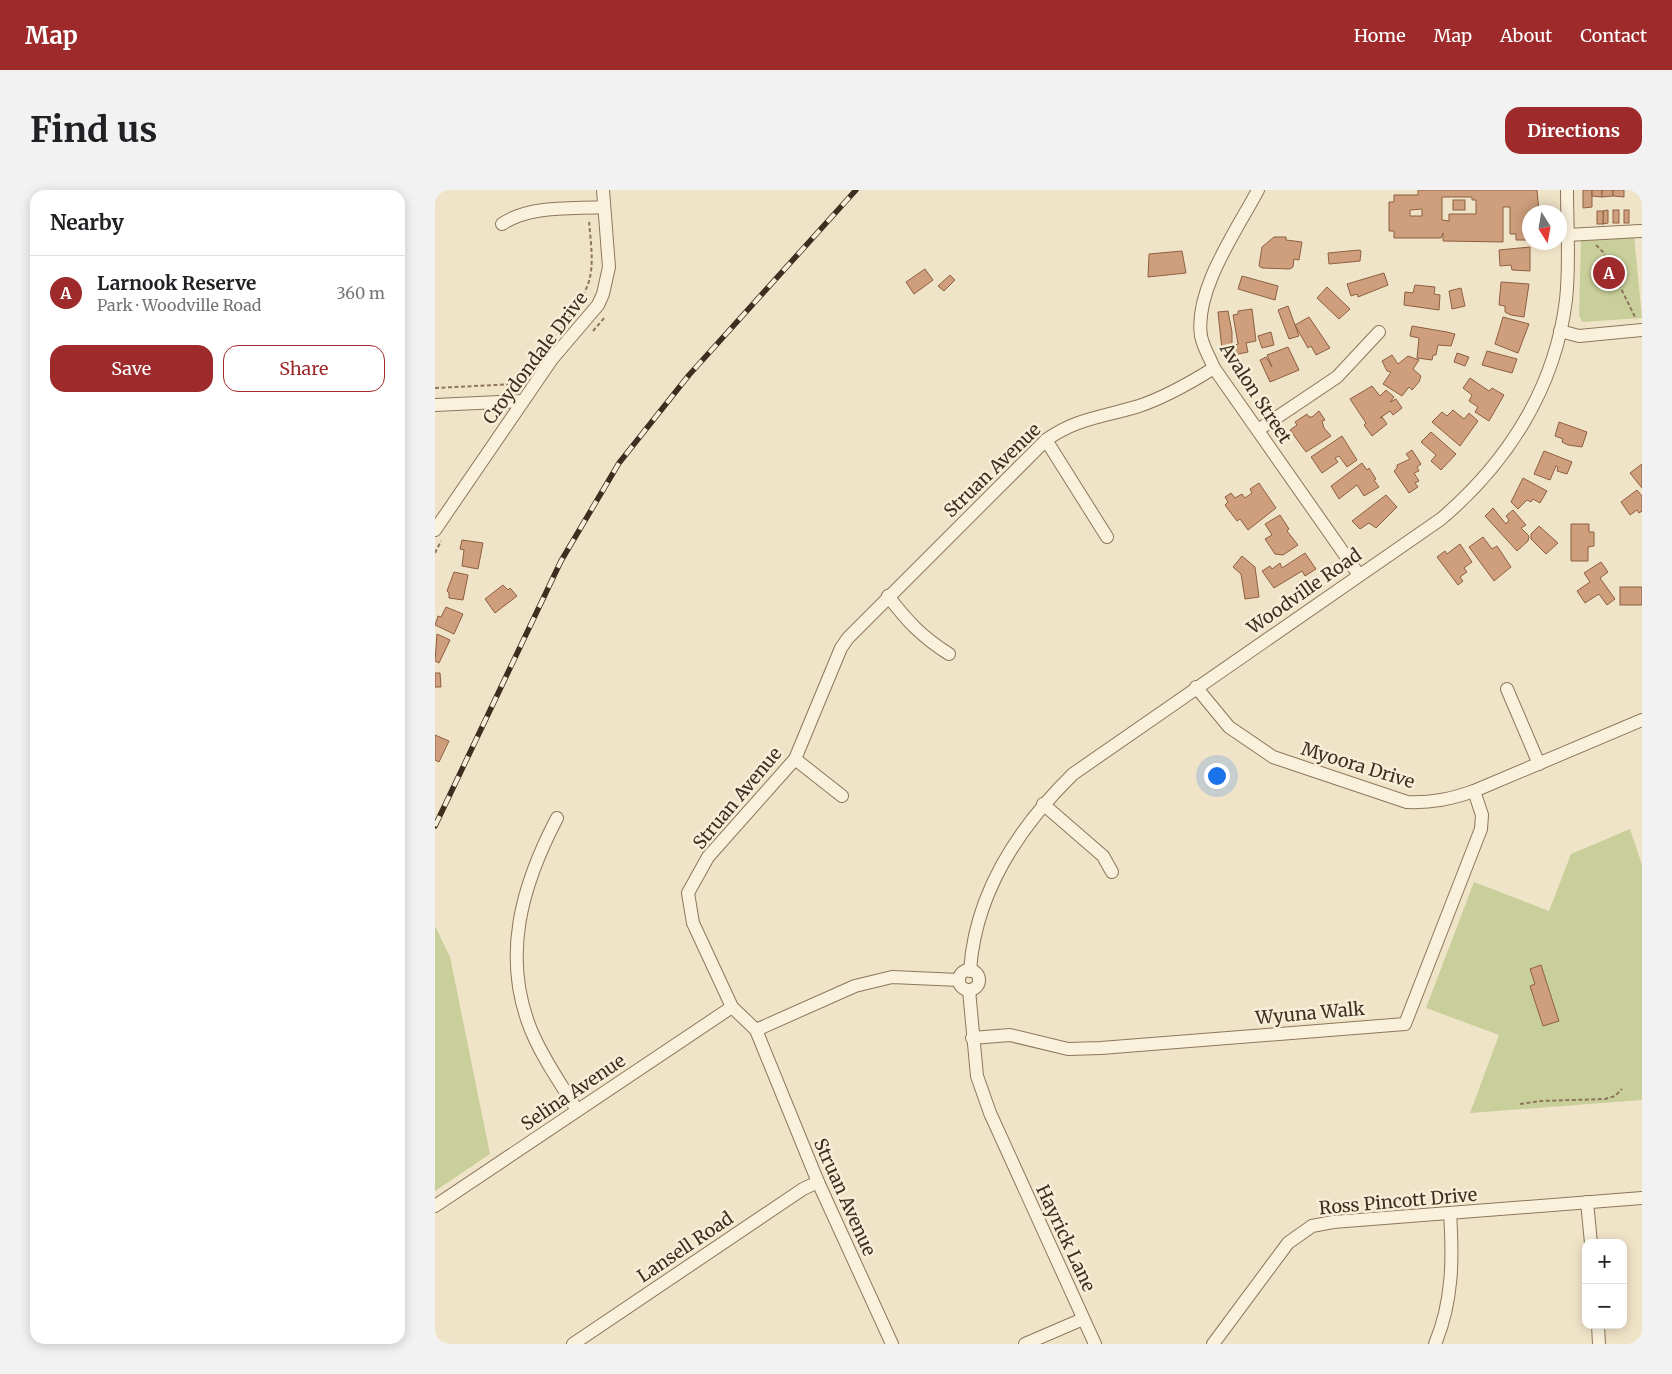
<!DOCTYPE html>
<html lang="en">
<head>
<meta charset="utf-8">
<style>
	:root { --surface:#fff; --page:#f2f2f2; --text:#202124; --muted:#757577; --line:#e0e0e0; --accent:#9e2a2b }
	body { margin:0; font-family:Merriweather,serif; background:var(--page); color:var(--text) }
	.controls { position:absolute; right:15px; bottom:15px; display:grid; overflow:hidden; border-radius:10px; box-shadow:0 2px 12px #0003 }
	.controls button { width:45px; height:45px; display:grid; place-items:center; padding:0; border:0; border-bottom:1px solid var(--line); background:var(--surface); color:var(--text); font:25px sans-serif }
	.compass { position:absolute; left:1087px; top:15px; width:45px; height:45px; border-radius:50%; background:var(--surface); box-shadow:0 2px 12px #0003; rotate:169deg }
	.you { position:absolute; left:781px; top:585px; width:18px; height:18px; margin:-12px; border:4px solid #fff; border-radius:50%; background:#1a73e8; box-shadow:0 0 0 8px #1a73e833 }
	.badge { display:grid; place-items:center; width:32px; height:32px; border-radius:50%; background:var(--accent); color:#fff; font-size:16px; font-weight:700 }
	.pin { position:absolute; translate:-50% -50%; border:2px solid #fff; box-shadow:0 1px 5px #0006 }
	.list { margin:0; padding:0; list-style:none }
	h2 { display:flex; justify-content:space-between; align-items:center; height:65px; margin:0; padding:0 20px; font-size:21px }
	h2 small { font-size:16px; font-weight:400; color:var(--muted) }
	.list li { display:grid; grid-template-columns:32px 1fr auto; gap:15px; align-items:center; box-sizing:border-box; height:75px; padding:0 20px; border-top:1px solid var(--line) }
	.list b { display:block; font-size:19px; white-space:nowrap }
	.list p { margin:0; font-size:16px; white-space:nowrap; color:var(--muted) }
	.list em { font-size:16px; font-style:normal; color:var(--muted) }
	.actions { display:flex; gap:10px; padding:15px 20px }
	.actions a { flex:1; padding:11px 0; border:1px solid var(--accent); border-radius:15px; text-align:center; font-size:18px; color:var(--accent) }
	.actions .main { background:var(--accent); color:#fff }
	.map { position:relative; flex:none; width:1207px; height:1154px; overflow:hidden; border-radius:15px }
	header { display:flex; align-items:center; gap:30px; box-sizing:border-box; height:70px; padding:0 25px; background:var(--accent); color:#fff }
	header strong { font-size:24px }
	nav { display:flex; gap:28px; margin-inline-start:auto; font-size:18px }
	.intro { display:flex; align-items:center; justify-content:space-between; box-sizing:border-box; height:120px; padding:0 30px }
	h1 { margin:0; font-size:35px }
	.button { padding:12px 22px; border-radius:15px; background:var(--accent); color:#fff; font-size:18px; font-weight:700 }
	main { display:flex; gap:30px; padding:0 30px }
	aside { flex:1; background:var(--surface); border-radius:15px; box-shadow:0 2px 12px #0003 }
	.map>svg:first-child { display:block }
	.green { fill:#c9cf9b }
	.building { fill:#cf9f7d; stroke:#8d5f41; fill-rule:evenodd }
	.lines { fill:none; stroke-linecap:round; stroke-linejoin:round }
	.minor-casing { stroke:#8d765c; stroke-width:14 }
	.path { stroke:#8d765c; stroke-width:2; stroke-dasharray:4 2.5; stroke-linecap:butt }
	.minor { stroke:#faf1dc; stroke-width:12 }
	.rail-casing { stroke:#3d2e20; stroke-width:5.5 }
	.rail { stroke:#f7eed8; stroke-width:4; stroke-dasharray:11; stroke-linecap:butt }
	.labels { text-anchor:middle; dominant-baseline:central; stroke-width:5; stroke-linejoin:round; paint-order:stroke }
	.street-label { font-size:18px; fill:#3d2e20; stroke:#f7eed8 }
</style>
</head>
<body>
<header>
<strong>Map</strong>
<nav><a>Home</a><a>Map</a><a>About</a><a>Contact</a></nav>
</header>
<div class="intro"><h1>Find us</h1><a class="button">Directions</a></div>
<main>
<aside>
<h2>Nearby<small></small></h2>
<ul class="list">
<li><span class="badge">A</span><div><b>Larnook Reserve</b><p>Park · Woodville Road</p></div><em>360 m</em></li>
</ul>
<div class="actions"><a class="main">Save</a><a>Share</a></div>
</aside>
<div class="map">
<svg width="1207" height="1154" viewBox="0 0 1207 1154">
	<rect width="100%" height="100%" fill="#f0e4c8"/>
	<g class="green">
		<polygon points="1199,45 1207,128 1147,132 1144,125 1146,50"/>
		<polygon points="1195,639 1207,675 1207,910 1035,923 1064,845 991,818 1039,692 1114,721 1136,664"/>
		<polygon points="0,736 15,767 55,964 0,1001"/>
	</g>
	<g class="building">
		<path d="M983 0H1102L1104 22H1094V50H1081V44H1075V17H1068V52L1008 51V43L1006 48H959V41H954V12H959V5H983ZM1007 7H1037V10H1041V24H1014V31L1007 30ZM987 19V26H975V20Z"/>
		<polygon points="1148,0 1157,0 1157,17 1148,18"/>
		<polygon points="1157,0 1167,0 1167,7 1157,6"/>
		<polygon points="1167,0 1178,0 1178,6 1167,7"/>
		<polygon points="1178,0 1189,0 1189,7 1178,6"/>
		<rect x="1018" y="10" width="12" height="10"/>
		<polygon points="1173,20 1173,33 1168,34 1168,21"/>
		<rect x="1178" y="20" width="6" height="13"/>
		<rect x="1189" y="20" width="5" height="13"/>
		<rect x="1162" y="21" width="6" height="13"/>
		<polygon points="839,47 851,47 851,50 867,52 864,70 859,69 858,77 855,79 827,78 824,76 827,57"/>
		<polygon points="1095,57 1095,81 1077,80 1076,75 1065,76 1064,60"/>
		<polygon points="924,60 926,61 925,71 894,74 893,63"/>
		<polygon points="747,61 751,83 713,87 714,64"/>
		<polygon points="490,79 498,90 479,104 471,92"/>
		<polygon points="949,83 953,95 923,107 922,104 916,106 912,94"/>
		<polygon points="515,85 520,90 509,101 503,96"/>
		<polygon points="807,86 843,96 840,110 803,99"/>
		<polygon points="1066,92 1094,94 1089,127 1076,125 1070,122 1070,116 1064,115"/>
		<polygon points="980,95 1000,97 999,104 1005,105 1004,120 969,115 970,102 978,103"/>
		<polygon points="892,97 915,119 904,129 882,108"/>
		<polygon points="1026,98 1030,116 1017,119 1014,101"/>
		<polygon points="853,116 864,146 854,149 843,120"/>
		<polygon points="817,119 821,151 811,153 813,162 799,165 798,156 803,154 798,125 803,124 803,121"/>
		<polygon points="793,121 797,142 797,158 787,160 783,122"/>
		<polygon points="874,127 895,158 881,165 876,156 873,158 860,135"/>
		<polygon points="1068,127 1094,134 1083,163 1060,154"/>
		<polygon points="977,136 1012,142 1020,144 1016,156 1003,155 1001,165 998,165 997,170 982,168 984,148 975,146"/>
		<polygon points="836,142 839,155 827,158 823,146"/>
		<polygon points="853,157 864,180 835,192 825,170 831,167 837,177 832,165"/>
		<polygon points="1052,161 1082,169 1077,183 1047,175"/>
		<polygon points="1022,163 1034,167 1030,176 1019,172"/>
		<polygon points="957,165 963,174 973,166 984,170 978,179 986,186 984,192 977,200 974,197 967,206 948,194 956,182 952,181 947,171"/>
		<polygon points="1035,188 1054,201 1057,198 1069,205 1054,231 1040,222 1043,217 1034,211 1037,205 1028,198"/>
		<polygon points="937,196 945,206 951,200 959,207 955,212 961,209 967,218 958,225 955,221 945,228 947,227 952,234 937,246 929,235 931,233 915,209"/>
		<polygon points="1018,220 1029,229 1034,223 1043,231 1025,256 997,232 1007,222 1012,226"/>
		<polygon points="884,221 890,230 887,231 889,238 896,246 871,262 855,240 862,235 860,232 872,224 874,227 877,227"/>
		<polygon points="1124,232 1152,242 1147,257 1133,255 1127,252 1128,249 1120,246"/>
		<polygon points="996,242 1021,264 1006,280 996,271 1001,265 986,252"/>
		<polygon points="907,246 922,270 912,277 904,266 900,268 903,272 887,283 876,267"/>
		<polygon points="977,260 986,274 982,277 984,281 979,283 984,291 980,293 983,297 974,303 959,281 962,278 962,275 975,269 971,264"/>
		<polygon points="1109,261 1137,272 1132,284 1122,281 1123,277 1121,276 1115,290 1099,284"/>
		<polygon points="927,273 932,280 934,278 941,289 939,290 944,297 929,306 922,295 904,309 896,296"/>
		<polygon points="1207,274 1207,298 1195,283"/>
		<polygon points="1088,288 1112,301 1105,313 1098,309 1096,312 1092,310 1083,319 1076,312"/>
		<polygon points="824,293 841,318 813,340 805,329 802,331 790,315 793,312 790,307 796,303 800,308 807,304 810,308 817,303 815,299"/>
		<polygon points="1202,300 1207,306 1207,321 1204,323 1202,320 1195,325 1186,312"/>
		<polygon points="951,305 962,317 941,338 934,333 925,339 917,331"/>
		<polygon points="1058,318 1071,334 1074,330 1071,326 1078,320 1091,335 1086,338 1094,346 1093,351 1082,361 1050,326"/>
		<polygon points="845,325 854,339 852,341 863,355 848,365 840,364 830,349 837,345 830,334"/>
		<polygon points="1136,334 1154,334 1154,342 1159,342 1159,356 1153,357 1153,371 1136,371"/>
		<polygon points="1104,336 1123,353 1111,364 1096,349 1096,344"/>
		<polygon points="1048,347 1057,359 1062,356 1076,377 1059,391 1034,357"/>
		<polygon points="27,350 48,353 43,379 27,376 29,360 25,359"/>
		<polygon points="1025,354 1037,372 1029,378 1032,382 1025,387 1028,391 1023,395 1002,367 1010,361 1012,364"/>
		<polygon points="870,363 881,379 870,386 867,381 839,398 827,381 835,376 837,379 845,373 847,378"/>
		<polygon points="807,366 820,377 824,407 810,409 806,384 798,377"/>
		<polygon points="1166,372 1173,382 1165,388 1180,409 1172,415 1164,404 1150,413 1142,401 1155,392 1149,383"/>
		<polygon points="19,382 33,385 28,410 14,408 14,403 12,401"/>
		<polygon points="68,395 73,400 75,398 82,406 60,423 50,409"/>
		<rect x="1185" y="397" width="22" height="18"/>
		<polygon points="11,417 28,424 19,444 0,435 3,426 6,427"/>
		<polygon points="2,444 15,450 4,473 0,471"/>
		<polygon points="0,483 5,483 6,497 0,497"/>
		<polygon points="0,545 14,551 4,572 0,570"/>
		<polygon points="1106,775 1124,831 1108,836 1095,796 1100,794 1095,779"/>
	</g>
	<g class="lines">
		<defs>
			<g id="minor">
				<path d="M823 0C802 40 759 100 766 146 768 157 775 168 779 178L924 385"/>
				<path d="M67 34C95 15 136 19 169 17"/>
				<polyline points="1132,45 1205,41"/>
				<polyline points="1125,141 1144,146 1207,140"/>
				<polyline points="0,215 87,211"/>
				<polyline points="823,240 902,187 944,142"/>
				<polyline points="611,250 672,347"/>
				<polyline points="0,340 117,169 163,115 168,104 174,77 168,0"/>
				<path d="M453 406C472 431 487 447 514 464"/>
				<path d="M761 497 794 537 838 567 972 612C997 613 1016 609 1039 601L1207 530"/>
				<polyline points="1072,499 1104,574"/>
				<polyline points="360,569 407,606"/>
				<polyline points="608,614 668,666 677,682"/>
				<path d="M122 628C87 695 66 766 96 840 108 869 126 894 142 920"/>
				<circle cx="534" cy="790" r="10"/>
				<path d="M535 781C540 703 585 636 638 584L1006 329C1073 272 1120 198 1131 110 1135 74 1132 36 1132 0"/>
				<polyline points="534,800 542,886 555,923 660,1154"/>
				<polyline points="321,840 420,796 457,787 524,790"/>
				<polyline points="537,848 575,845 633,859 666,858 970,834 1046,639 1047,625 1039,601"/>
				<polyline points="1152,1012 1156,1053"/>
				<polyline points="0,1016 297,817"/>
				<polyline points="1163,1135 1164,1154"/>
				<polyline points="138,1154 368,999 383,992"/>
				<path d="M457 1154 383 992 321 840 297 817 258 733 253 703 273 667 360 569 406 458 413 448 611 250C642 228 668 227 704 216 731 207 755 193 779 178"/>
				<polyline points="590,1154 648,1129"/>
				<polyline points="778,1154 853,1053 877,1036 898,1032 1207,1008"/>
				<path d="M1000 1154C1018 1111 1018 1068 1015 1023"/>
			</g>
		</defs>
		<use href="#minor" class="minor-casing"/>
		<g class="path">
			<polyline points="1161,55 1168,62 1201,129"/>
			<polyline points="158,141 170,127"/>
			<polyline points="0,198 80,194"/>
			<path d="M76 198C97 173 150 116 155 87 159 69 155 48 154 30"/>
			<polyline points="0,363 6,351"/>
			<polyline points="1085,914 1106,911 1170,909 1180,906 1187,899"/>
		</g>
		<use href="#minor" class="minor"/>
		<defs>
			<polyline id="rail" points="0,636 126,371 184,273 254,185 421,0"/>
		</defs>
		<use href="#rail" class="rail-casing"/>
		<use href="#rail" class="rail"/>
	</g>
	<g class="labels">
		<g class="street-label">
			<text transform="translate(100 168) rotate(-53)">Croydondale Drive</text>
			<text transform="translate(821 203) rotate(57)">Avalon Street</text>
			<text transform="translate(557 280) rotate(-44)">Struan Avenue</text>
			<text transform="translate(869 401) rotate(-35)">Woodville Road</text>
			<text transform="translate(923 575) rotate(17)">Myoora Drive</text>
			<text transform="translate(302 608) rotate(-50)">Struan Avenue</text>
			<text transform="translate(875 823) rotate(-5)">Wyuna Walk</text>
			<text transform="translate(138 902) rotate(-34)">Selina Avenue</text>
			<text transform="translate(410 1007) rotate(66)">Struan Avenue</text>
			<text transform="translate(963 1011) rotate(-5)">Ross Pincott Drive</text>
			<text transform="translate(631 1048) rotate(65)">Hayrick Lane</text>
			<text transform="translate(250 1057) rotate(-34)">Lansell Road</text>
		</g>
	</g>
</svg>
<div class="controls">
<button>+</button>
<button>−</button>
</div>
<svg class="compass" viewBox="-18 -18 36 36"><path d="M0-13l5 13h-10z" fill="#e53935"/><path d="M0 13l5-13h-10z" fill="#757577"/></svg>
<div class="you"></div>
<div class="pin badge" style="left:1174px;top:83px">A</div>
</div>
</main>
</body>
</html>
